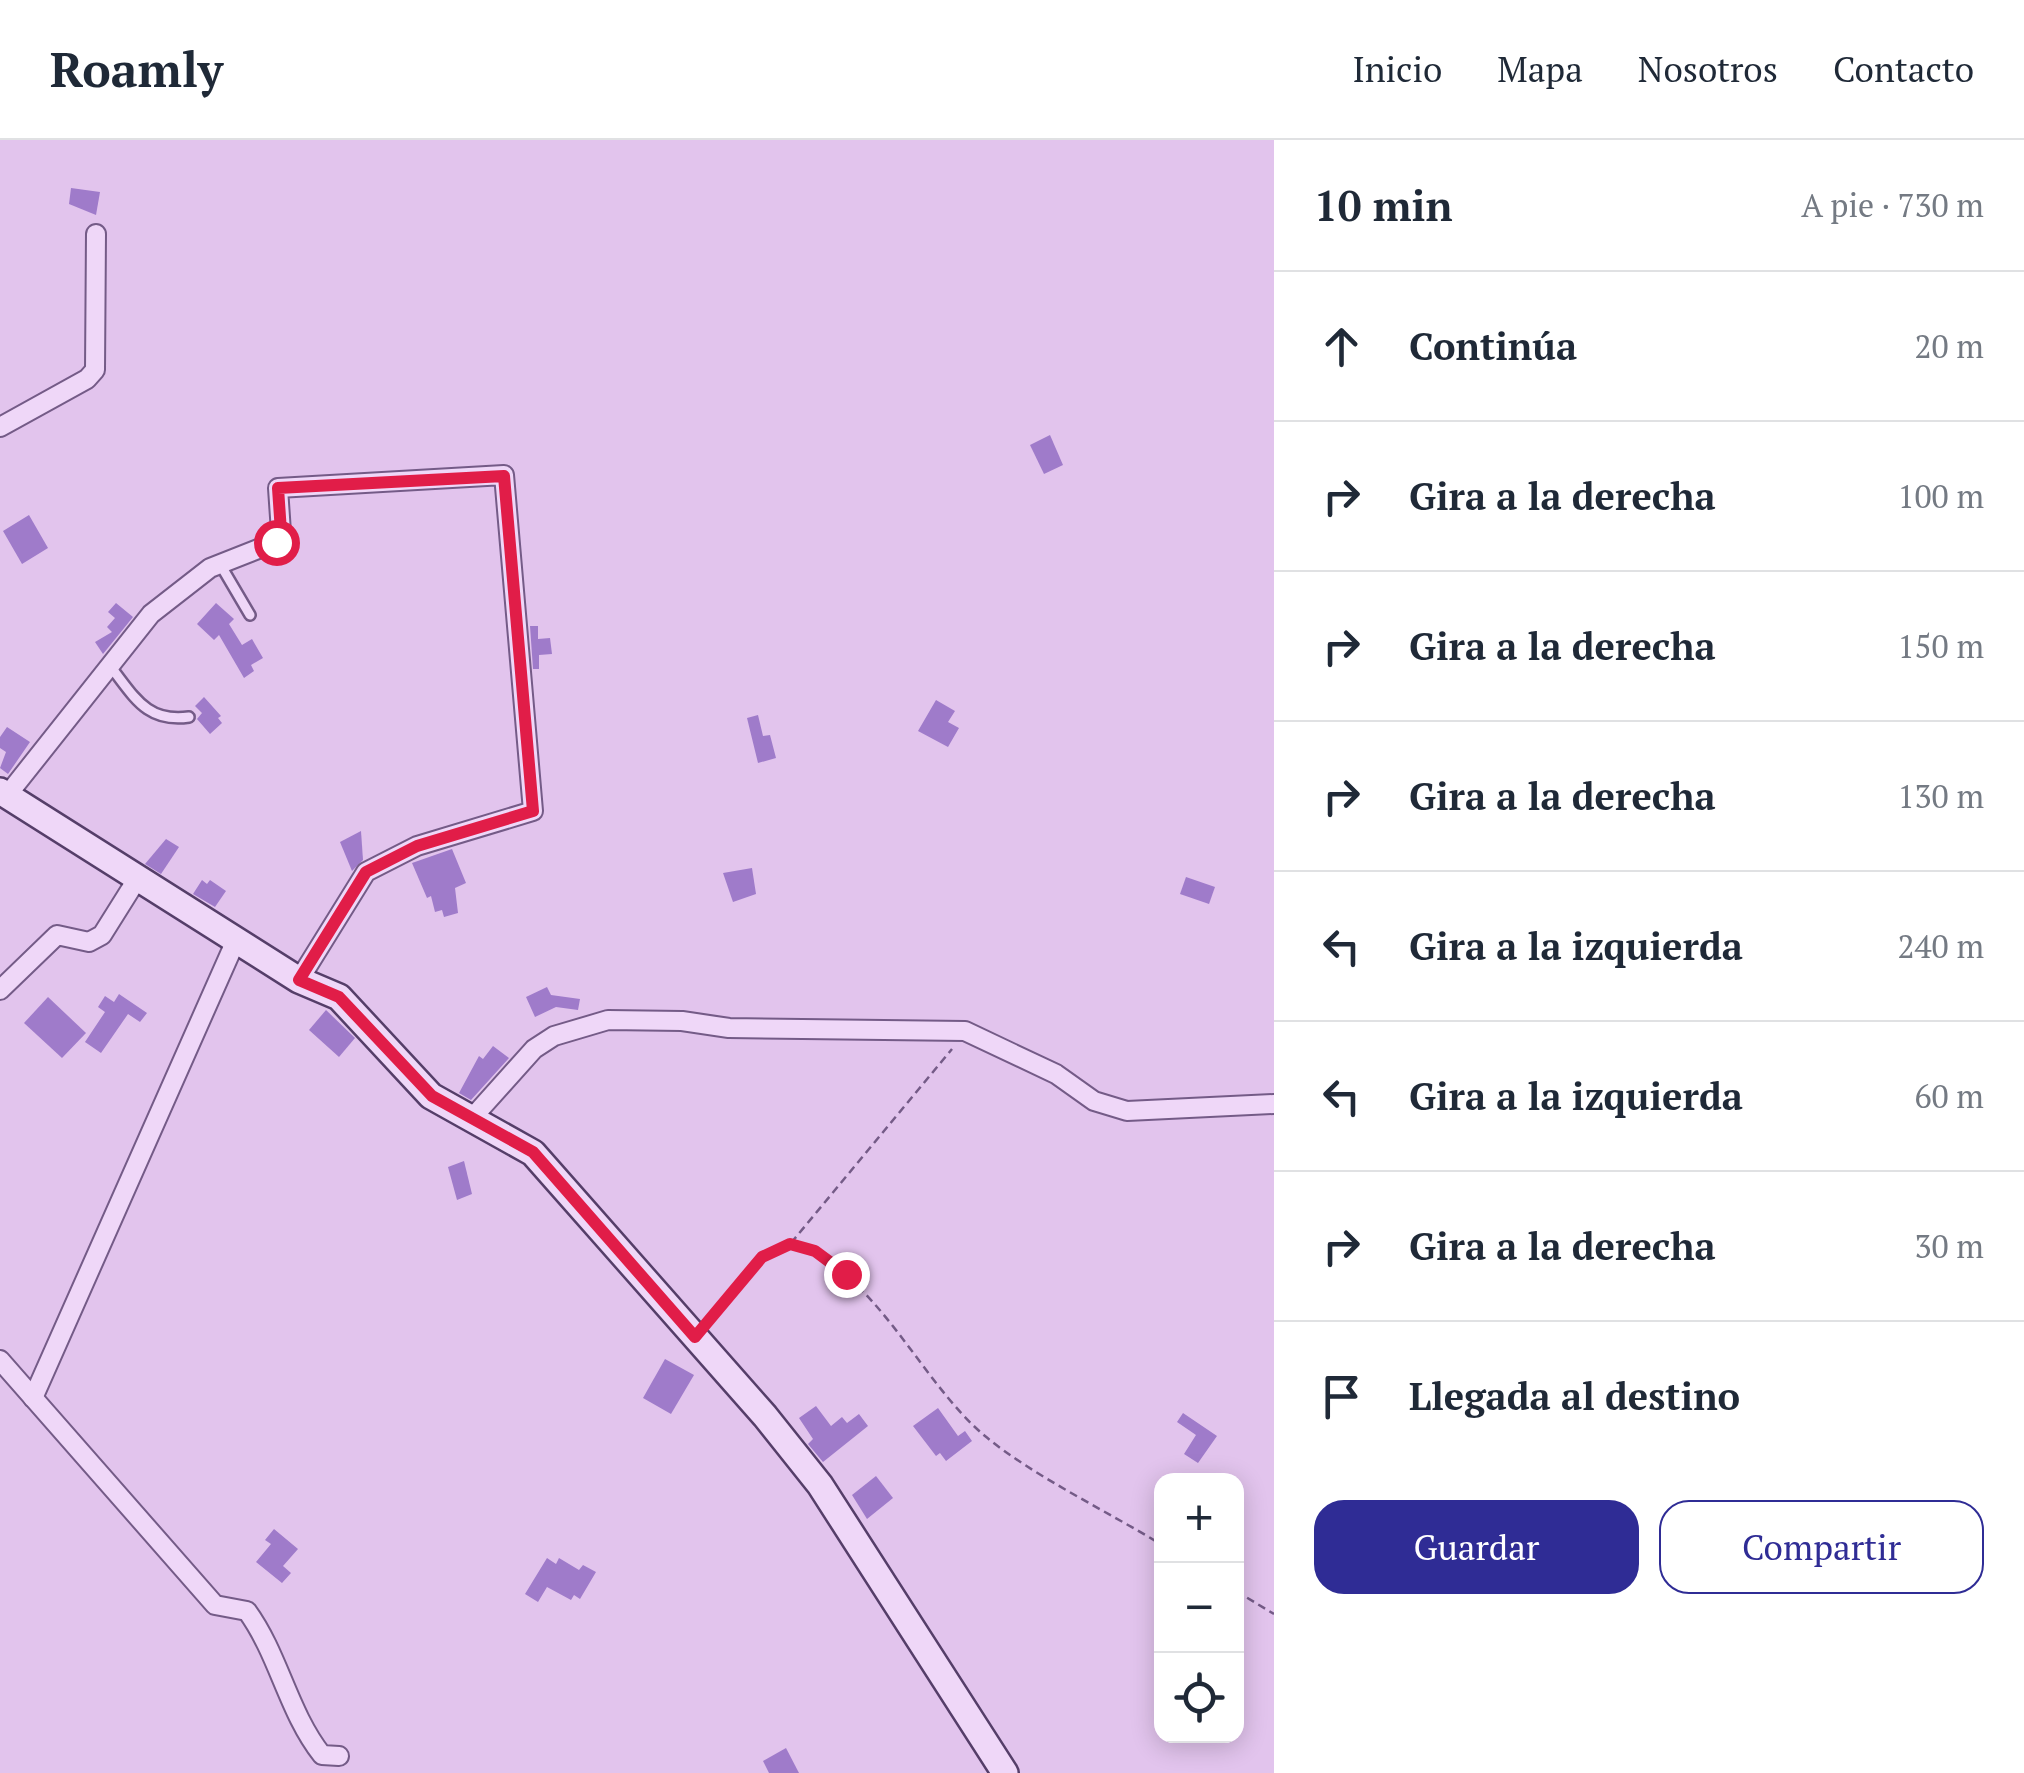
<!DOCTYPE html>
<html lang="es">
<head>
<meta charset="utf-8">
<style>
	:root { --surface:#fff; --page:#f6f6f7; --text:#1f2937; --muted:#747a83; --line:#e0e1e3; --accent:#2f2c95 }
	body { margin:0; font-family:"PT Serif",serif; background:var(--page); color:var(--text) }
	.controls { position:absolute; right:30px; bottom:30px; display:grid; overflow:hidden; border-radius:20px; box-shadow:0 5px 25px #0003 }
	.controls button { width:90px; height:90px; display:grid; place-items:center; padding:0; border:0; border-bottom:2px solid var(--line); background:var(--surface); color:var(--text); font:50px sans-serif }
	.stop { position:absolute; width:30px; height:30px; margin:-22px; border:8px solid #e11d48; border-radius:50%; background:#fff }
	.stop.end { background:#e11d48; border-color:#fff; box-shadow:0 2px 10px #0008 }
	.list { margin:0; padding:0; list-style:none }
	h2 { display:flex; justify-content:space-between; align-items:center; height:130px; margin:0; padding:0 40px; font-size:42px }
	h2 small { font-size:32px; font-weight:400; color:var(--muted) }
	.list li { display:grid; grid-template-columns:65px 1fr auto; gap:30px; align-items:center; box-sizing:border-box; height:150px; padding:0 40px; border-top:2px solid var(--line) }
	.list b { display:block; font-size:38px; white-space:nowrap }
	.list em { font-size:32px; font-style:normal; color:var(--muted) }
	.actions { display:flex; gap:20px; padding:30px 40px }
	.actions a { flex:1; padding:22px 0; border:2px solid var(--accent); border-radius:30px; text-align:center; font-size:35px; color:var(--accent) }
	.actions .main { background:var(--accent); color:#fff }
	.icon { flex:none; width:55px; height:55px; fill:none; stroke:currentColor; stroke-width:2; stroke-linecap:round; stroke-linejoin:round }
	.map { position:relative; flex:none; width:1274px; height:1633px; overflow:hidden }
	header { display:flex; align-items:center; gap:60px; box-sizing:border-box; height:140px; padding:0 50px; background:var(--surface); border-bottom:2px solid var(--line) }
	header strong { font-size:48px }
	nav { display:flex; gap:55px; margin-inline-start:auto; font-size:35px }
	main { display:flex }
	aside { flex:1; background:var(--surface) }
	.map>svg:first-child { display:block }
	.building { fill:#9f7bca }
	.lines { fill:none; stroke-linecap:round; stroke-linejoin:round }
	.lane-casing { stroke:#745b87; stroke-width:14 }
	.street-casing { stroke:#745b87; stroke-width:22 }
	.secondary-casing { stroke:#553e69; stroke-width:30 }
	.path { stroke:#745b87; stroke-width:2.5; stroke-dasharray:8 5; stroke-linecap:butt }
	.lane { stroke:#efd7f8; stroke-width:9 }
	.street { stroke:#efd7f8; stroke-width:18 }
	.secondary { stroke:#efd7f8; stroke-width:25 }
	.route { stroke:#e11d48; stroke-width:12 }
</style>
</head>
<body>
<header>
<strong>Roamly</strong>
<nav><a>Inicio</a><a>Mapa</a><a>Nosotros</a><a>Contacto</a></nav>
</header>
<main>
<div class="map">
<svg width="1274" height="1633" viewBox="0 0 1274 1633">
	<rect width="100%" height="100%" fill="#e2c4ed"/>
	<g class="building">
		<polygon points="71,48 100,52 96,75 69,64"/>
		<polygon points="1050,295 1063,325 1044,334 1030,305"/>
		<polygon points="29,375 48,408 22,424 3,391"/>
		<polygon points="116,463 133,477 103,514 95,502 112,492 107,487 115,478 108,472"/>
		<polygon points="216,463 234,479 229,484 242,505 252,499 263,518 251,525 254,531 244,538 219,495 214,500 197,484"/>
		<polygon points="530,486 538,486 538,499 550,498 552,514 539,515 539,529 533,529"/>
		<polygon points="204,557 221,576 218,578 222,583 210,594 197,579 202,573 195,566"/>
		<polygon points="936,560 955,571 948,582 959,588 948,607 918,591"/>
		<polygon points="758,575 763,596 770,595 776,618 758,623 747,578"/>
		<polygon points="7,587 30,602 8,634 0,628 6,612 0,608 0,597"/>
		<polygon points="361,691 363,720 352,731 340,702"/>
		<polygon points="166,699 179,707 161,734 145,724"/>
		<polygon points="452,709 466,743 455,748 458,773 444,777 442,770 435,772 431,756 427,758 412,723"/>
		<polygon points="752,728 756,754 733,762 723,733"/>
		<polygon points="1186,737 1215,747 1209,764 1180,754"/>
		<polygon points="202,740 207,744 210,740 226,751 215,767 193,754"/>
		<polygon points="547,847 551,855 580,859 578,870 556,867 535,877 526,857"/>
		<polygon points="119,854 147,873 140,882 128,874 101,913 85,902 105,872 98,867 105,856 114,862"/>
		<polygon points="48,857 86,893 62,918 24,883"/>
		<polygon points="326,870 355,898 339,917 309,890"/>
		<polygon points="493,906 509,918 471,960 459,953 479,916 483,919"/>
		<polygon points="464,1021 472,1054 457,1060 448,1027"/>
		<polygon points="665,1219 694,1235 671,1274 643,1258"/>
		<polygon points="816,1266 831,1286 842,1277 847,1283 859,1274 868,1286 823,1322 808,1304 813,1299 799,1278"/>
		<polygon points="938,1268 958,1296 965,1291 972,1301 946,1321 940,1313 936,1316 913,1286"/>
		<polygon points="1183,1273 1217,1296 1198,1323 1184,1314 1196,1295 1177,1282"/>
		<polygon points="876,1336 893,1358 867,1379 852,1355"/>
		<polygon points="274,1389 298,1409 283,1426 291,1433 282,1443 256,1422 271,1404 265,1400"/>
		<polygon points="547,1418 556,1424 559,1418 579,1430 583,1425 596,1432 580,1459 574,1455 571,1460 547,1447 538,1462 525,1454"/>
		<polygon points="786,1608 799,1633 769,1633 763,1621"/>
	</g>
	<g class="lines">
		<defs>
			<g id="lane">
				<polyline points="220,424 250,475"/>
				<path d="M110 526C134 556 146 583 189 577"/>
			</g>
			<g id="street">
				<polyline points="0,287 87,239 95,230 96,94"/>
				<polyline points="9,653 151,474 210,428 276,402 281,392 278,348 504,335 533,671 417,706 366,732 299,840"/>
				<polyline points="0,850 57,795 89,802 102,795 139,736"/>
				<polyline points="473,977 534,909 554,896 608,880 682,881 729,888 965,891 1056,934 1094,961 1127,971 1274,964"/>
				<path d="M0 1220 215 1465 247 1471C279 1515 288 1572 322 1615L339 1616"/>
				<polyline points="33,1258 237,798"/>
			</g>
			<polyline id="secondary" points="0,651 299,840 339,857 431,956 533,1013 765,1276 820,1345 1005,1633"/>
		</defs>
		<use href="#lane" class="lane-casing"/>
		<use href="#street" class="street-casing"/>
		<use href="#secondary" class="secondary-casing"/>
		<g class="path">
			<polyline points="791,1103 952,909"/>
			<path d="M707 1180 762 1117 790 1104C875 1128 919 1241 985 1296 1033 1336 1107 1371 1162 1405"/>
			<polyline points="1236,1451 1274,1474"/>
		</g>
		<use href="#lane" class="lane"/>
		<use href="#street" class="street"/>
		<use href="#secondary" class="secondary"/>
	</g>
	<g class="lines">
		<polyline class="route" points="276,402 281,392 278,348 504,336 533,671 417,706 366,732 299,840 339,857 432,956 533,1012 695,1197 762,1117 790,1104 815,1111 846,1134"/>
	</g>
</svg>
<div class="controls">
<button>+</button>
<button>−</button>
<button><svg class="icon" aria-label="locate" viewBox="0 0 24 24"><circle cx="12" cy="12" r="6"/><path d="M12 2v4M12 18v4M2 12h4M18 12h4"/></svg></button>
</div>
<div class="stop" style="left:276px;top:402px"></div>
<div class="stop end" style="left:846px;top:1134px"></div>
</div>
<aside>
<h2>10 min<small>A pie · 730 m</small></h2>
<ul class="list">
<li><svg class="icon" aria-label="ahead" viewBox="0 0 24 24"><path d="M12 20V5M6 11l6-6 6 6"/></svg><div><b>Continúa</b></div><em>20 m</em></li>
<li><svg class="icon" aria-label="right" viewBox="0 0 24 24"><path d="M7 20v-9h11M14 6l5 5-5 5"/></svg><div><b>Gira a la derecha</b></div><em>100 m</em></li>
<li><svg class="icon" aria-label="right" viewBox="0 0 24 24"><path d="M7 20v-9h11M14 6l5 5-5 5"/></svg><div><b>Gira a la derecha</b></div><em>150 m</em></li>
<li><svg class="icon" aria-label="right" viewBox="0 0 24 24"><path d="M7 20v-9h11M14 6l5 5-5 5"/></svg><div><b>Gira a la derecha</b></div><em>130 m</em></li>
<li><svg class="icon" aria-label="left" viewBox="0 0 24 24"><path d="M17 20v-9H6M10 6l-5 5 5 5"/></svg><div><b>Gira a la izquierda</b></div><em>240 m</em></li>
<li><svg class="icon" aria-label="left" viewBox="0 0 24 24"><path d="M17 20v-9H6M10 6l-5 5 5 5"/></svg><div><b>Gira a la izquierda</b></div><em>60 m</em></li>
<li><svg class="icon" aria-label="right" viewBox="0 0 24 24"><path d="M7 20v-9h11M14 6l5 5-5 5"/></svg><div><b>Gira a la derecha</b></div><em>30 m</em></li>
<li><svg class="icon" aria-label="arrive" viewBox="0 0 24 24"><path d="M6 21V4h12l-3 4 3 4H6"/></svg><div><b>Llegada al destino</b></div></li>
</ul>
<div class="actions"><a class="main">Guardar</a><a>Compartir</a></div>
</aside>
</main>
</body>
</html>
